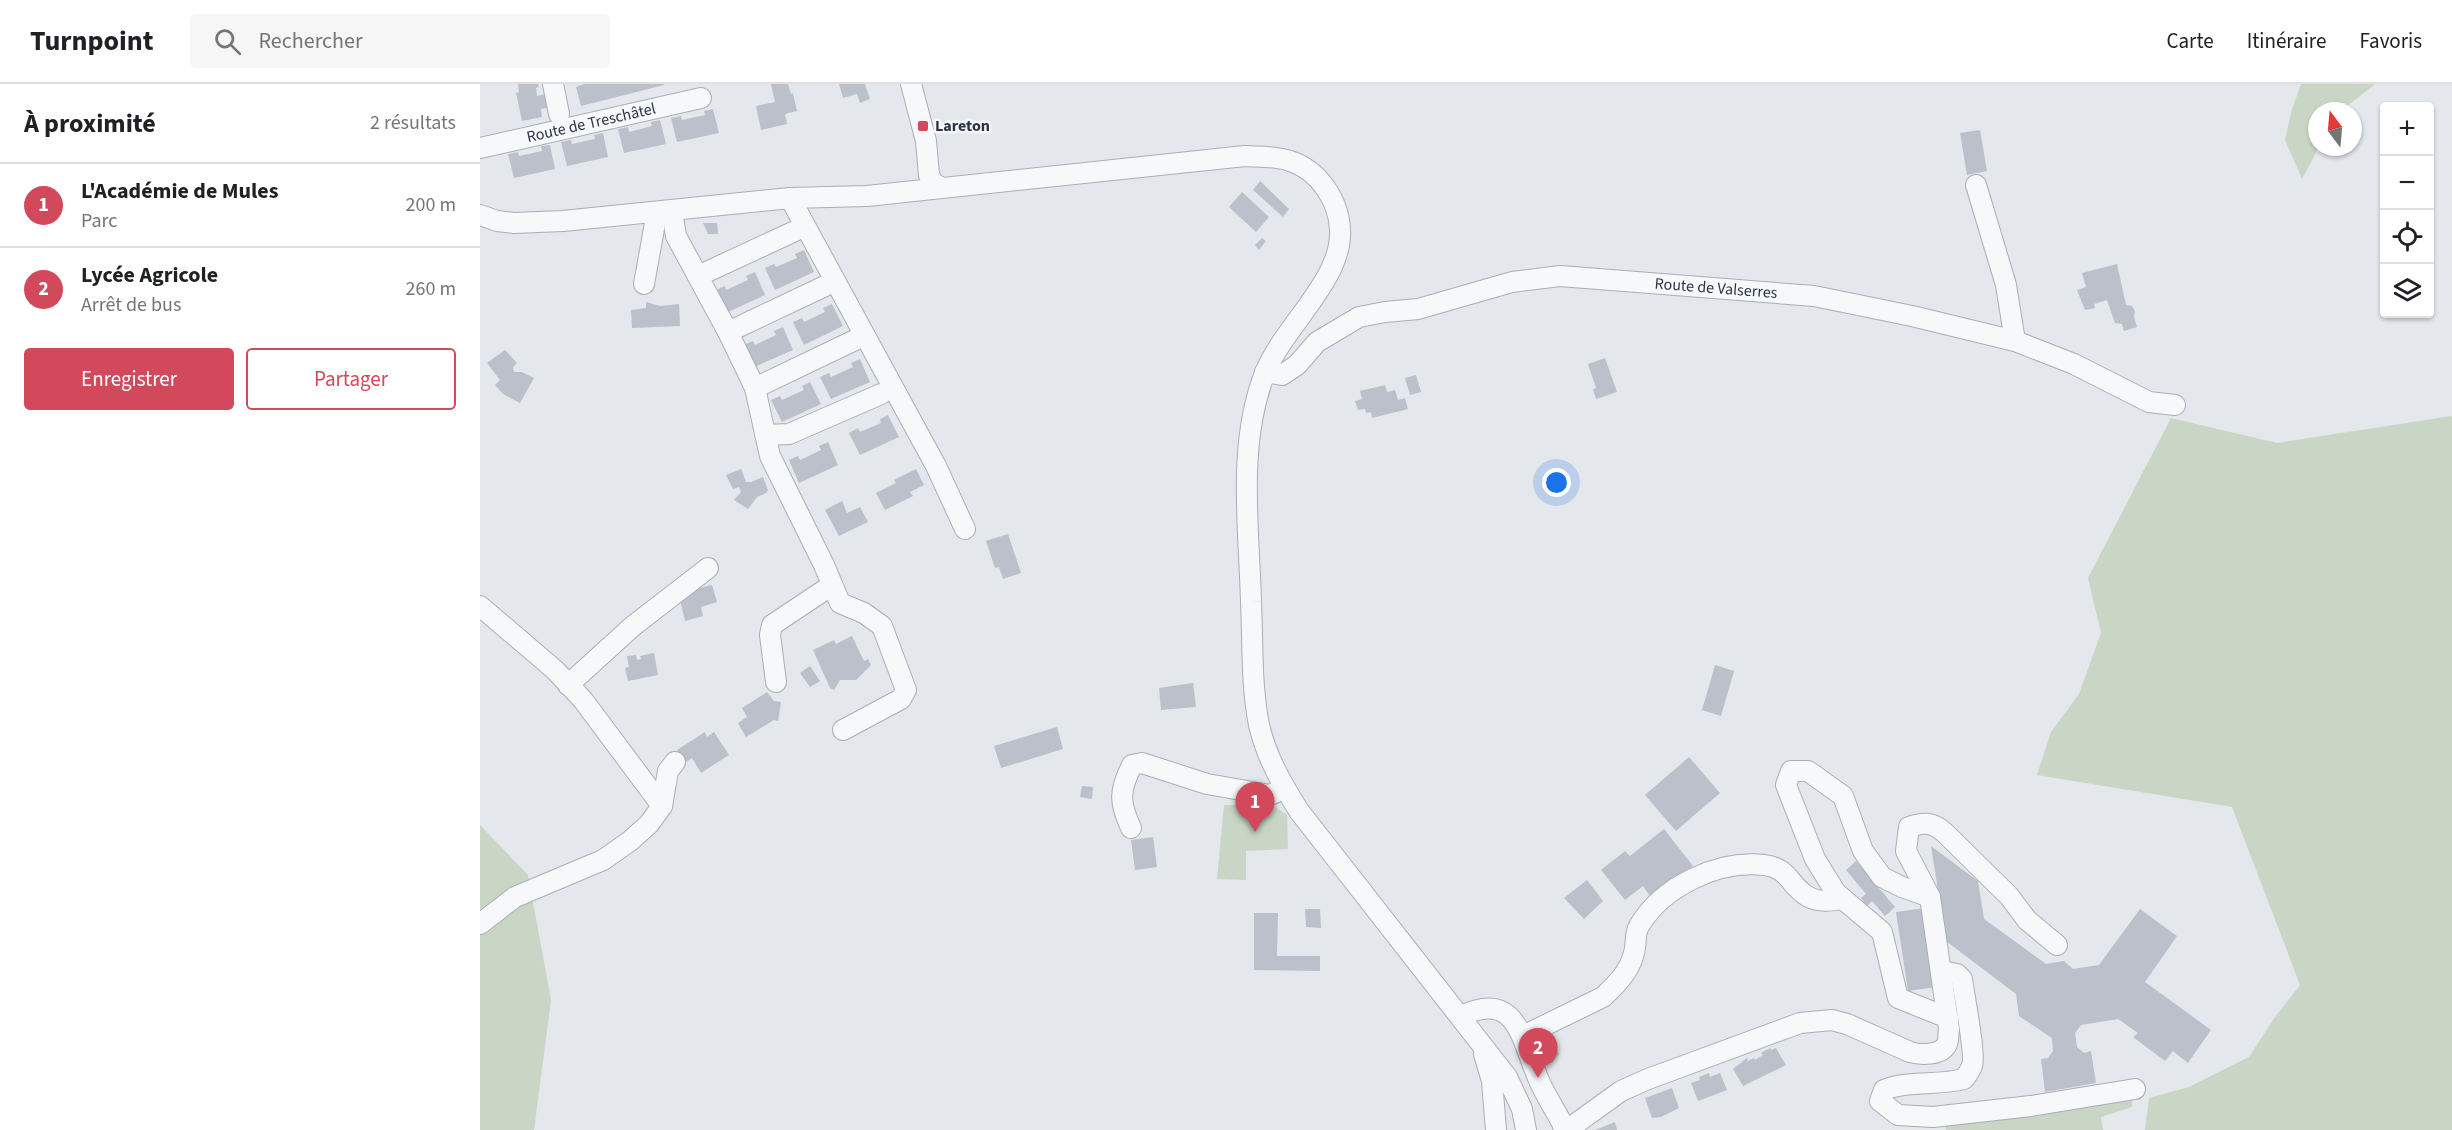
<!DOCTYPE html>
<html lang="fr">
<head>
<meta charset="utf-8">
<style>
	:root { --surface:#fff; --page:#f6f6f6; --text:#202124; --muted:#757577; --line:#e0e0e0; --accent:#d1495b }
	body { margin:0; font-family:"Source Sans 3",sans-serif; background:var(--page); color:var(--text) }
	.controls { position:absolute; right:18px; top:18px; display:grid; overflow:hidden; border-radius:6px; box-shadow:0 2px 4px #0004 }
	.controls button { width:54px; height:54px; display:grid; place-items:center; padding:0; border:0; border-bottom:2px solid var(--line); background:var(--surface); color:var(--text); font:30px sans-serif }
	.compass { position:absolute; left:1828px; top:18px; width:54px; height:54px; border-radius:50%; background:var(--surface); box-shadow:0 2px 4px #0004; rotate:344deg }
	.you { position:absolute; left:1077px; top:399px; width:21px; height:21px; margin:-15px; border:4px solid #fff; border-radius:50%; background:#1a73e8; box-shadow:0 0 0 9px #1a73e833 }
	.badge { display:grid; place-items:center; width:39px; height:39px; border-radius:50%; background:var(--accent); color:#fff; font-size:20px; font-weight:700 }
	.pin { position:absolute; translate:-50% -50px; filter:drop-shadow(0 2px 3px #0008) }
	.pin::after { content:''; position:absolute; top:32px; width:21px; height:18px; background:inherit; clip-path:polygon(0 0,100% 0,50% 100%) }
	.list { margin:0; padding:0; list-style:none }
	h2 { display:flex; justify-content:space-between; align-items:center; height:78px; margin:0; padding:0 24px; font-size:26px }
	h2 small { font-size:20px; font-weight:400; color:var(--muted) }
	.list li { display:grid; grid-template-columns:39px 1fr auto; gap:18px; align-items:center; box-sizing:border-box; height:84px; padding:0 24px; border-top:2px solid var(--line) }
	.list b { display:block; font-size:22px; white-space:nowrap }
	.list p { margin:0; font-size:20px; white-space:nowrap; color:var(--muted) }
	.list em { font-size:20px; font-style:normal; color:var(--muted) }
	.actions { display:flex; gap:12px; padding:18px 24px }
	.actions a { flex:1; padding:14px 0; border:2px solid var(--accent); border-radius:6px; text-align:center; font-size:21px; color:var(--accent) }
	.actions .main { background:var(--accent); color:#fff }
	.icon { flex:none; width:33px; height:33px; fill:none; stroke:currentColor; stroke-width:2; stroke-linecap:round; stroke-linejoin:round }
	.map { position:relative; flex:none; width:1972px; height:1046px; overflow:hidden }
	header { display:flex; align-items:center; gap:36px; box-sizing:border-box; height:84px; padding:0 30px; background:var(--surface); border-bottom:2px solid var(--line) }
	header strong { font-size:28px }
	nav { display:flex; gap:33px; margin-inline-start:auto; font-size:21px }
	.search { width:420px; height:54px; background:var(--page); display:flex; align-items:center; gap:15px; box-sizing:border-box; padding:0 21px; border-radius:6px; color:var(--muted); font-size:22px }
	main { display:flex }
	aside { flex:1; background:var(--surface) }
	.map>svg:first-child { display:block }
	.green { fill:#c9d6c5 }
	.building { fill:#bbc0ca }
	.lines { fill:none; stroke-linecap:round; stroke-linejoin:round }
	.minor-casing { stroke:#a9aeb7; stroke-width:22 }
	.minor { stroke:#f7f8fa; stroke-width:20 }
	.poi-dot { fill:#d1495b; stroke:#f4f6f9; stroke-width:2 }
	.labels { text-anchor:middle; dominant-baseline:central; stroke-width:5; stroke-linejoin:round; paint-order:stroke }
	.street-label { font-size:16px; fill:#2b3445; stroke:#f4f6f9 }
	.poi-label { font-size:16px; font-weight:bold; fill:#2b3445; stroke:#f4f6f9; text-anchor:start }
</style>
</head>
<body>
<header>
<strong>Turnpoint</strong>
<div class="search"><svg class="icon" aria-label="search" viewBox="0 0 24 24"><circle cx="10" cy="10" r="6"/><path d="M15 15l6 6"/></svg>Rechercher</div>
<nav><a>Carte</a><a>Itinéraire</a><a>Favoris</a></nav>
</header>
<main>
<aside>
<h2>À proximité<small>2 résultats</small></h2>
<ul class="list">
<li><span class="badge">1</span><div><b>L'Académie de Mules</b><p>Parc</p></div><em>200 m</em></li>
<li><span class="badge">2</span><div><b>Lycée Agricole</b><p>Arrêt de bus</p></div><em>260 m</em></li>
</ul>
<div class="actions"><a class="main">Enregistrer</a><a>Partager</a></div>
</aside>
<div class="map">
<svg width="1972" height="1046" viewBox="0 0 1972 1046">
	<rect width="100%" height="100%" fill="#e4e7ec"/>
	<g class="green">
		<polygon points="1821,0 1895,0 1861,27 1837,27 1839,63 1822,95 1805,56 1812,25"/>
		<polygon points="1972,332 1972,1046 1665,1046 1669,1014 1709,1003 1769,973 1795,933 1820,901 1752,723 1557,691 1571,648 1599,610 1621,549 1608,494 1691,334 1797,359"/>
		<polygon points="744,721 792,721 807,731 808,765 766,767 766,796 737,795"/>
		<polygon points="0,741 48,791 71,916 54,1046 0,1046"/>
		<polygon points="1652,1012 1652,1023 1621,1033 1623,1046 1466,1046 1464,1040"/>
	</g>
	<g class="building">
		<polygon points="38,0 58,0 59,3 56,4 57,12 66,10 69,23 61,25 62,33 42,37 36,9 39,8"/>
		<polygon points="104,0 184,0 184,1 101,22 96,3"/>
		<polygon points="291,0 308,0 311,10 313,9 317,27 305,30 307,40 281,46 276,22 295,18"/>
		<polygon points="359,0 385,0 390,15 380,19 377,10 363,14"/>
		<polygon points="233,25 239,49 197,58 191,34 201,32 202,36 225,31 224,27"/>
		<polygon points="180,36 186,60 144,69 138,45 148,43 149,48 172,42 171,38"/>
		<polygon points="1500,46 1507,87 1487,91 1480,49"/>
		<polygon points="123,49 128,73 87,82 81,58 91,56 92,60 115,55 114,51"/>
		<polygon points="70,61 75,85 34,94 28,70 38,68 39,72 62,67 61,62"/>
		<polygon points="780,97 809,125 803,133 773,106"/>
		<polygon points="762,108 789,133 776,148 749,123"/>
		<polygon points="223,139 237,139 238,150 228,150"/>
		<polygon points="782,154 786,157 779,166 775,161"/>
		<polygon points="324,166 334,188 295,206 285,184 294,180 296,183 317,174 315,170"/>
		<polygon points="1637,180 1646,221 1652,222 1655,227 1654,233 1657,243 1644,247 1642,240 1635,239 1627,216 1614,220 1615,224 1605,226 1597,206 1606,203 1602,189"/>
		<polygon points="275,188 285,211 246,229 236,206 245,202 246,206 268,196 266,192"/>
		<polygon points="166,218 180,222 199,220 200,242 152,244 151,226 166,224"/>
		<polygon points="352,220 363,242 324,261 313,238 322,234 324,238 345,228 343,224"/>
		<polygon points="303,243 313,266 274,283 264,261 273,257 275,261 296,251 294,247"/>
		<polygon points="25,266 37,279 33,283 34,288 42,288 54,294 40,319 23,310 15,301 20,296 7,279"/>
		<polygon points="1125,274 1137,308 1116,315 1113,305 1116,304 1108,280"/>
		<polygon points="380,275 390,298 351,315 340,293 349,289 351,293 373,283 371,279"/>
		<polygon points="936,291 941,308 930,311 925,294"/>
		<polygon points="330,298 341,320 302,338 291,316 300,312 302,316 324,306 322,302"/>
		<polygon points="905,301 907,308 915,306 918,316 925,314 928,325 892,334 891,328 886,329 885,325 878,326 875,317 882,315 880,307"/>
		<polygon points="408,331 419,353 380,371 369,349 378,344 380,348 401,339 400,335"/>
		<polygon points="348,358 358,381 319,399 309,376 318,372 320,376 341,366 339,362"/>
		<polygon points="261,385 266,398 271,398 283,393 288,406 286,409 277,413 268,425 254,416 261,408 259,403 253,405 246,391"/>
		<polygon points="436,385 444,401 430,408 433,412 405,426 396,409 416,399 414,396"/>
		<polygon points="362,417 367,429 380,423 388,438 359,452 345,426"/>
		<polygon points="528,450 541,489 523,495 519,483 515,484 506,457"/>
		<polygon points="232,501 237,518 221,523 223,532 205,537 200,516 209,513 207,507"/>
		<polygon points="372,552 384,577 388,575 391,581 376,596 360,596 354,606 350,604 333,566 354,556 356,560"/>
		<polygon points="174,569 178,591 148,597 145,584 149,583 147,572 156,571 157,576 161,575 160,572"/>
		<polygon points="1235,581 1254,587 1241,632 1222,626"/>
		<polygon points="330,582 340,597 330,603 320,589"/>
		<polygon points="713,599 716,623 681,626 679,604"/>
		<polygon points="287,608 294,617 301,618 298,637 294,636 266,653 258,639 267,633 262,624"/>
		<polygon points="577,643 583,665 521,684 514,662"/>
		<polygon points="225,648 227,653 234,648 249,671 221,689 212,674 205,679 197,666"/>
		<polygon points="1209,673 1240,709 1196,747 1165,711"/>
		<polygon points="602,702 613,703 612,715 600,713"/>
		<polygon points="1184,745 1213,782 1172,815 1163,802 1145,816 1121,786 1145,767 1150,772"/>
		<polygon points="673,753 677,783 655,786 651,756"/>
		<polygon points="1451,762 1498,797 1504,835 1566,880 1584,877 1593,885 1619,881 1660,825 1697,852 1665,898 1731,946 1708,979 1693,967 1685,977 1653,953 1658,949 1638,935 1601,941 1595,949 1597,963 1604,969 1611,967 1616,999 1565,1008 1561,975 1568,974 1573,967 1572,954 1539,932 1536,910 1466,857"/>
		<polygon points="1376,777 1415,823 1405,832 1392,817 1387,822 1381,814 1386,810 1366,786"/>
		<polygon points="1107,796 1123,817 1104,835 1084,814"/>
		<polygon points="1445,824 1456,903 1428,907 1416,828"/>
		<polygon points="825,825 840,825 841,844 826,843"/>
		<polygon points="774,829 798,829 797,872 840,872 840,887 774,886"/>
		<polygon points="1063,959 1074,960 1079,970 1072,979 1061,977 1056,968"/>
		<polygon points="1290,964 1291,966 1296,964 1306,981 1263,1002 1253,985 1267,974 1268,977 1274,974 1275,976 1283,971 1281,969"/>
		<polygon points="1229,989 1230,993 1240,989 1247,1006 1218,1017 1211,999 1220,996 1219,993"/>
		<polygon points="1192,1004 1199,1024 1181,1033 1172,1034 1165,1014"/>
		<polygon points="1135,1038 1137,1046 1115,1046"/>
	</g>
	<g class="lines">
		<defs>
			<g id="minor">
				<polyline points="73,0 79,30"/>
				<polyline points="431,0 446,57 449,91 453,99 460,103"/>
				<path id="s1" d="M0 64 221 14"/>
				<polyline points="1496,101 1526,201 1535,257"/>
				<polyline points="310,114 456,382 485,445"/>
				<polyline points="192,127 196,152 248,248 275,304 290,372 344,481 360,519 384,529 402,542 426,606 421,615 363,646"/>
				<path d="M0 131 17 137 34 139 83 137 310 114 387 112 765 72C780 73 796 72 810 77 839 86 859 117 860 146 863 195 803 243 785 289 757 360 769 443 771 518 773 558 771 601 779 641 786 672 802 700 819 727L1027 993 1042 1025 1046 1046"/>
				<polyline points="218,192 315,147"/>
				<polyline points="164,200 177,128"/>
				<polyline points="248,248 345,202"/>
				<path id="s2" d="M785 288 802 291 817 281 837 258 879 233 905 228 938 225 1032 198 1080 192 1334 212 1432 232 1535 257 1594 280 1669 318 1695 321"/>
				<polyline points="275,304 375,256"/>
				<polyline points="286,351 309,350 401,310"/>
				<polyline points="0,522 75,586 103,616 182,722"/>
				<polyline points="296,598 290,551 292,541 352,501"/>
				<polyline points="88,601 153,542 228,484"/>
				<path d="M651 744C639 718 639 707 652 681L662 679 727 700 790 711 805 704"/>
				<polyline points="1450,813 1422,803 1402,793 1383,767 1363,712 1328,687 1311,687 1306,701 1335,775 1356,809 1402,848 1418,914 1468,934"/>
				<polyline points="0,840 35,813 123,776 150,757 169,740 182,722 188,687 195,678"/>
				<path d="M1461 887 1477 890 1482 895C1484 911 1496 971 1492 982 1490 987 1487 991 1484 995 1458 1002 1429 996 1404 1006L1400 1017 1418 1031 1453 1033 1551 1022 1655 1005"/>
				<path d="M981 932C1037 905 1041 955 1058 994 1064 1009 1074 1024 1082 1039L1084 1046"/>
				<path d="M1043 952 1123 913C1138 899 1152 885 1155 864 1156 857 1155 849 1159 842 1183 802 1238 776 1284 781 1308 784 1308 798 1324 810 1335 819 1350 817 1363 815"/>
				<polyline points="1004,970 1012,997 1016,1046"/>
				<path d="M1087 1046 1141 1007 1168 995 1320 939 1352 936 1367 940 1430 968C1440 971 1461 972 1467 960 1469 956 1468 949 1469 945L1450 813 1426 767 1429 743C1444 738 1453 738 1465 749L1529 812 1547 836 1577 861"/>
			</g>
		</defs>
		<use href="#minor" class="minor-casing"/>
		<use href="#minor" class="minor"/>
	</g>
	<rect class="poi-dot" x="437" y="36" width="12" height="12" rx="3"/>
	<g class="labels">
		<g class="street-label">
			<text stroke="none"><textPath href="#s1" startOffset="114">Route de Treschâtel</textPath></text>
			<text stroke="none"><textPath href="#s2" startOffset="477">Route de Valserres</textPath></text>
		</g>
		<g class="poi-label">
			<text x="455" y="42">Lareton</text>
		</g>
	</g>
</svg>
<div class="controls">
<button>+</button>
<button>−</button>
<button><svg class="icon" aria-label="locate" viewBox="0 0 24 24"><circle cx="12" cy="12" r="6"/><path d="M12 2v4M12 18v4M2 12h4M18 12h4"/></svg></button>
<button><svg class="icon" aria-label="layers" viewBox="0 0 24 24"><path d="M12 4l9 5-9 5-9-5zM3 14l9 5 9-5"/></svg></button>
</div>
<svg class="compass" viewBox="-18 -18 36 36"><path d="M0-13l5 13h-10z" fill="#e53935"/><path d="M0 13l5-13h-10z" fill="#757577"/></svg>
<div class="you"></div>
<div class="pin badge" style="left:775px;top:748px">1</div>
<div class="pin badge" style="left:1058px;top:994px">2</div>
</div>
</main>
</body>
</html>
